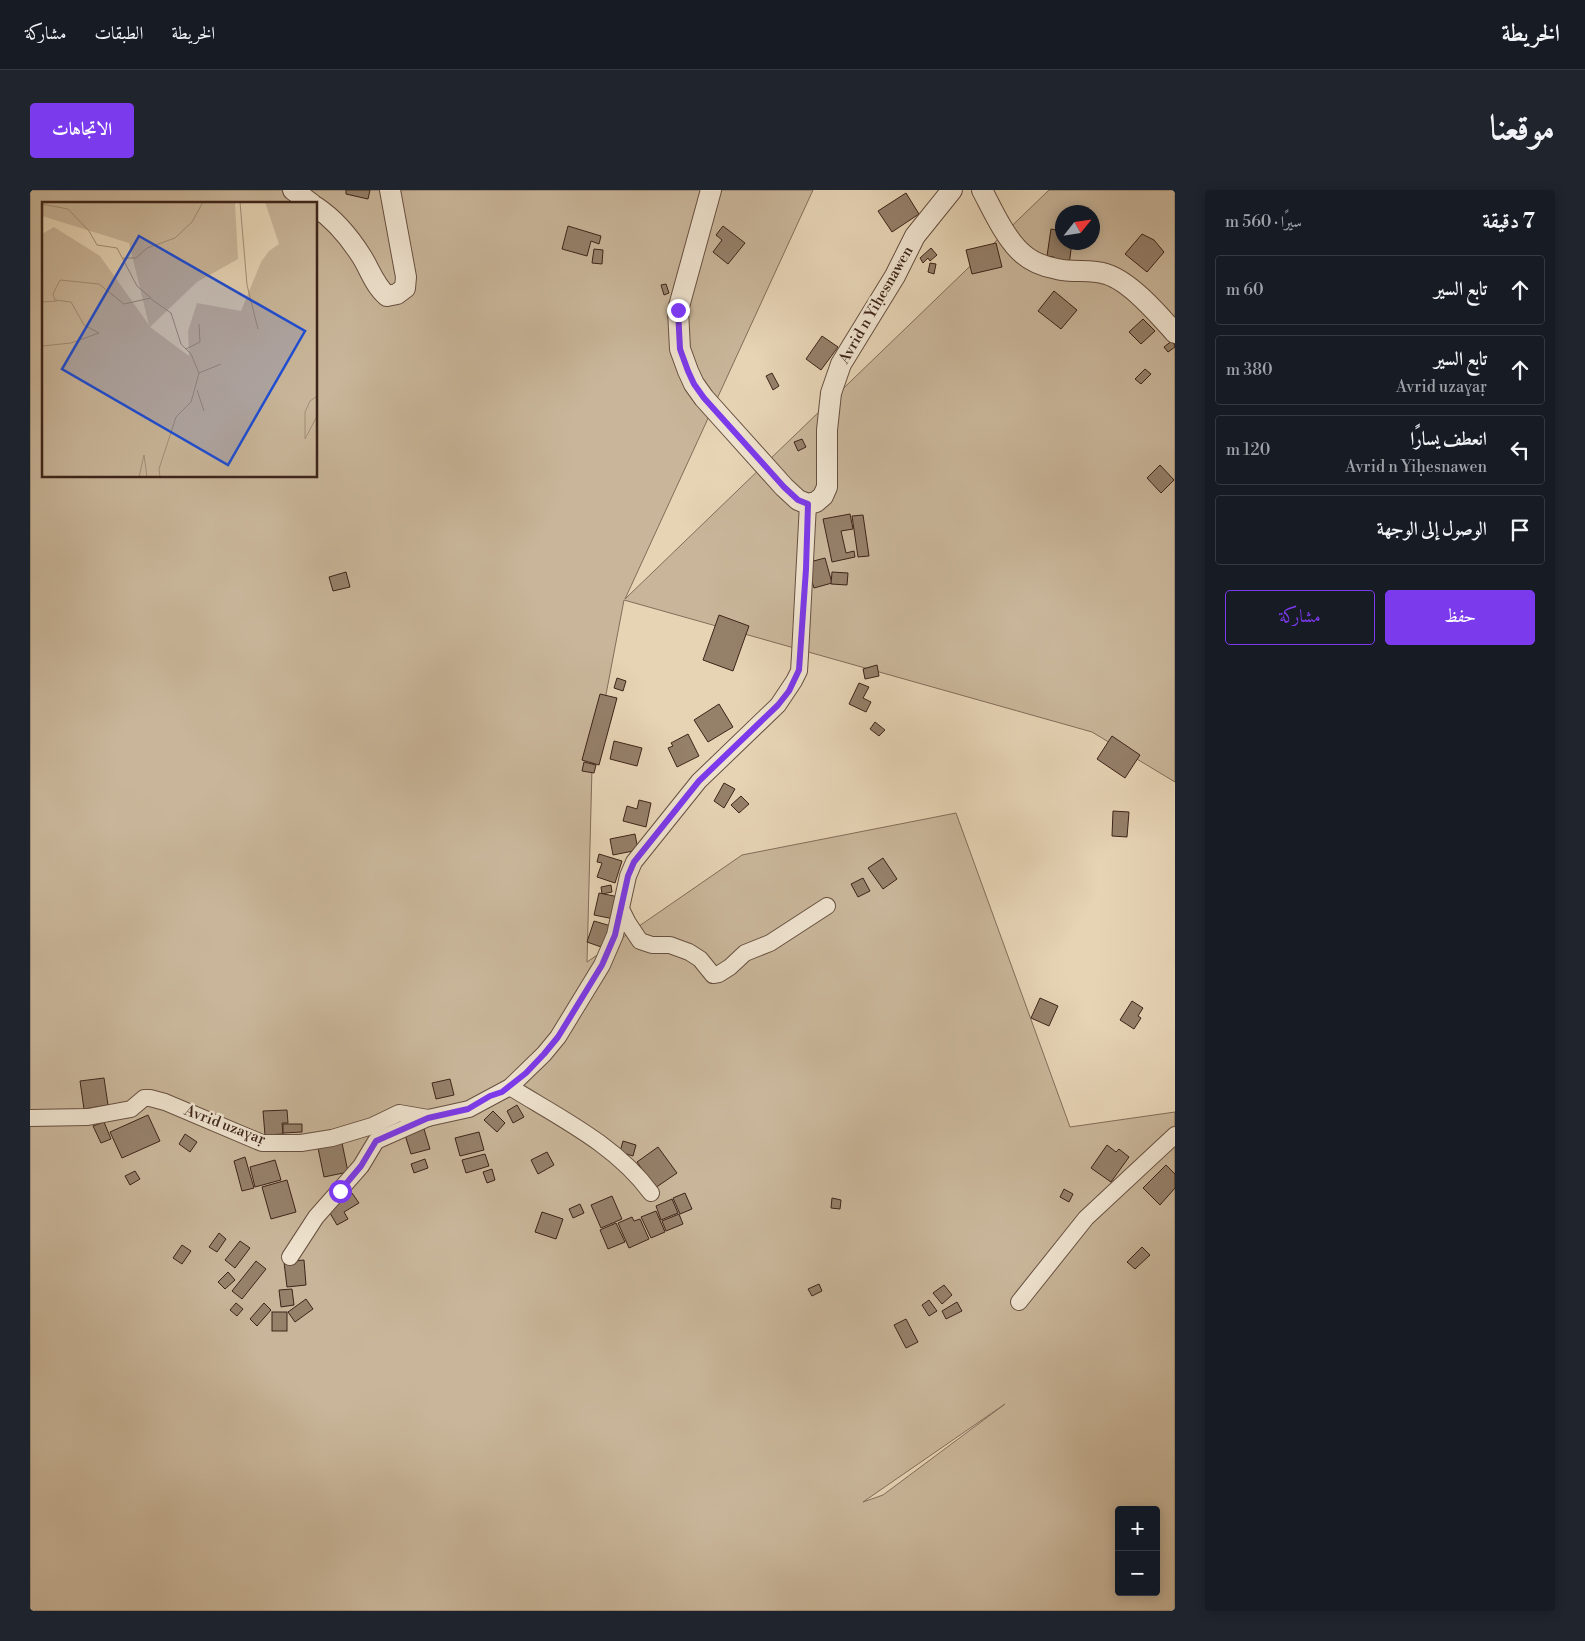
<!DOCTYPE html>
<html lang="ar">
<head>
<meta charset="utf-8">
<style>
	:root { --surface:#171b24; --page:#20242c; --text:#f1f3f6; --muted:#9ea1a6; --line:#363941; --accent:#7c3aed }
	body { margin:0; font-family:"Libre Bodoni",Amiri,serif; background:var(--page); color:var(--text); direction:rtl }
	.controls { position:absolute; right:15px; bottom:15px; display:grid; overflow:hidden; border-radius:5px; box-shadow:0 2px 12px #0003 }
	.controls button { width:45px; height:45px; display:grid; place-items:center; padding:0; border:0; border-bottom:1px solid var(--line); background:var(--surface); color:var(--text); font:25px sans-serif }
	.compass { position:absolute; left:1025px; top:15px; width:45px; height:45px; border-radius:50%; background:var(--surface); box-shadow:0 2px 12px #0003; rotate:60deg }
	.stop { position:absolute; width:15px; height:15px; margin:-11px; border:4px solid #7c3aed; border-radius:50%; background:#fff }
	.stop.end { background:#7c3aed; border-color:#fff; box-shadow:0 1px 5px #0008 }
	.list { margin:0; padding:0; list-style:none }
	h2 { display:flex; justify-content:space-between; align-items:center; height:65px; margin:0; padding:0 20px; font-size:21px }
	h2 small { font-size:16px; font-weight:400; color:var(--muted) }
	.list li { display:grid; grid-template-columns:32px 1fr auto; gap:15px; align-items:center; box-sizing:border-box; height:70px; margin:0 10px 10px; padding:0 10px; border:1px solid var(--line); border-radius:5px }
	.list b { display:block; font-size:19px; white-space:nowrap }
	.list p { margin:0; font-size:16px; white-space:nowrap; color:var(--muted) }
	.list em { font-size:16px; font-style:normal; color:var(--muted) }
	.actions { display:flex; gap:10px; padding:15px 20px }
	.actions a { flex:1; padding:11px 0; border:1px solid var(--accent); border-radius:5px; text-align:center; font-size:18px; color:var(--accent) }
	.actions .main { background:var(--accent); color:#fff }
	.icon { flex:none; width:28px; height:28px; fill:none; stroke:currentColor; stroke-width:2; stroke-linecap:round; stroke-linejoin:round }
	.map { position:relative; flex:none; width:1145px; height:1421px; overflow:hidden; direction:ltr; border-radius:5px }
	header { display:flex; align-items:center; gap:30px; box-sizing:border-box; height:70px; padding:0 25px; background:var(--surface); border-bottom:1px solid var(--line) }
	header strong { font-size:24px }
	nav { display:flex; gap:28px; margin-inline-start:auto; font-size:18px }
	.intro { display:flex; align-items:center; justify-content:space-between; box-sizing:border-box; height:120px; padding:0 30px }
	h1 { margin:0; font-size:35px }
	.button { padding:12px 22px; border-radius:5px; background:var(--accent); color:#fff; font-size:18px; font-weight:700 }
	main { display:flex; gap:30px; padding:0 30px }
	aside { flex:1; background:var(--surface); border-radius:5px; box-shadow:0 2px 12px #0003 }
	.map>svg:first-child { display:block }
	.green { fill:#c9b69a; stroke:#836d5a; fill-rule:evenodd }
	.building { fill:#95806a; stroke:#3d2419 }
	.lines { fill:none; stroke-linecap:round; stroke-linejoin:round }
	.minor-casing { stroke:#675040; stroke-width:18 }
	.tertiary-casing { stroke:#675040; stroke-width:22 }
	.minor { stroke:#efe3cf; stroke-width:16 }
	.tertiary { stroke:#efe3cf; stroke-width:20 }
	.route { stroke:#7c3aed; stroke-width:6 }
	.labels { text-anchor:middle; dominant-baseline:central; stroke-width:5; stroke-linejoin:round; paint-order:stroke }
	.street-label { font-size:15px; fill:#3d2419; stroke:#efe3cf }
	.inset-road { fill:none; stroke:#a28e77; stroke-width:1 }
	.view { fill:#1d4ed8; fill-opacity:0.15; stroke:#1d4ed8; stroke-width:2.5 }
	.inset-edge { fill:none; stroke:#3d2419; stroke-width:2.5 }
</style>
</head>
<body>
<header>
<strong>الخريطة</strong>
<nav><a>الخريطة</a><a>الطبقات</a><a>مشاركة</a></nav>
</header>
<div class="intro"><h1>موقعنا</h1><a class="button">الاتجاهات</a></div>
<main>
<aside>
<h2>7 دقيقة<small>سيرًا · 560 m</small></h2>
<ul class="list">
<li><svg class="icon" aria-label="ahead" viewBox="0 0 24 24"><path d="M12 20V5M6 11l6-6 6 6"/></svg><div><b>تابع السير</b></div><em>60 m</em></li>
<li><svg class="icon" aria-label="ahead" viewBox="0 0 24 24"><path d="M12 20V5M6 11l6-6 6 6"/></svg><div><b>تابع السير</b><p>Avrid uzaɣaṛ</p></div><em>380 m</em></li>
<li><svg class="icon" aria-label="left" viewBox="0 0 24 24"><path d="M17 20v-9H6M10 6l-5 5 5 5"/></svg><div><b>انعطف يسارًا</b><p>Avrid n Yiḥesnawen</p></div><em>120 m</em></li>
<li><svg class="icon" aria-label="arrive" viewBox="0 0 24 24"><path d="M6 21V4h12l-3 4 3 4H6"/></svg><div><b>الوصول إلى الوجهة</b></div></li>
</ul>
<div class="actions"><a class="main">حفظ</a><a>مشاركة</a></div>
</aside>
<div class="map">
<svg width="1145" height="1421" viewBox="0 0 1145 1421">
	<rect width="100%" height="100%" fill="#e6d4b5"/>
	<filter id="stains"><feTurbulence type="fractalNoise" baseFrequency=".004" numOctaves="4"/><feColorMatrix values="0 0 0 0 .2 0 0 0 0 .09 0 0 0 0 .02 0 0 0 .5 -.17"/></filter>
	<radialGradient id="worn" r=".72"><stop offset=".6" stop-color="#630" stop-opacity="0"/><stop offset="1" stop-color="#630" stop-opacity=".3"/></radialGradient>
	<path class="green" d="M0 0H783L595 409 1019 0H1145V592L1062 542 594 410 562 578 557 772 712 665 926 623 1040 937 1145 922V1421H0ZM14 14H286V286H14ZM1032 22H1062V52H1032ZM975 1214 853 1305 833 1312ZM1089 1320H1126V1402H1089Z"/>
	<g class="building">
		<polygon points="316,0 340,0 338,9 316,4"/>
		<polygon points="876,3 889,24 862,42 848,21"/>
		<polygon points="538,36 571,46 569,54 561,51 557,66 532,59"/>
		<polygon points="693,36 715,53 698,74 683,62 692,50 686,45"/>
		<polygon points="1021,39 1032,41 1032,52 1042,52 1039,75 1024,73 1024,67 1017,66"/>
		<polygon points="1112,44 1124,50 1134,62 1117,82 1095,64"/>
		<polygon points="966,53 972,77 942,84 936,60"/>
		<polygon points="901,58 907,65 900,71 898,68 893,73 890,68"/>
		<polygon points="564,59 573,60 572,74 562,73"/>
		<polygon points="900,73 906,74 904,84 898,82"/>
		<polygon points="636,94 639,103 634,105 631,95"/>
		<polygon points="1024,101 1047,120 1031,139 1008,121"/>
		<polygon points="1113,129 1125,141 1111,154 1099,142"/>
		<polygon points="792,146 808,157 791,180 776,169"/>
		<polygon points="1143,150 1145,157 1138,162 1134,157"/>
		<polygon points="1115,179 1121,184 1111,194 1105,189"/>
		<polygon points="742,183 749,196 743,200 736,186"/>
		<polygon points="772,249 776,257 768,261 764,252"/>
		<polygon points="1130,275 1144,290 1131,303 1117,288"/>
		<polygon points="820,324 823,339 811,341 816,363 824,361 825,367 802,372 793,329"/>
		<polygon points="833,325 839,366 828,367 822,326"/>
		<polygon points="795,368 802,393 784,398 776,373"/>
		<polygon points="316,382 320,397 303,401 299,387"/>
		<polygon points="802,382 818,383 817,395 801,394"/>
		<polygon points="689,425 719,436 703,481 673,470"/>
		<polygon points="847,475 849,486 835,489 833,479"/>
		<polygon points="587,488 596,491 593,501 584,498"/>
		<polygon points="829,493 839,497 833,508 841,512 836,522 819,514"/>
		<polygon points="570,504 587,508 569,575 552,570"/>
		<polygon points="689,514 703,537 678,552 664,530"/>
		<polygon points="845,532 855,540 849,546 840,539"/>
		<polygon points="658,544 669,566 647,577 638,558 643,556 641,553"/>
		<polygon points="1082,546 1110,565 1095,588 1067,569"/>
		<polygon points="584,551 612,558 607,576 580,569"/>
		<polygon points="554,572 566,575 564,583 552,581"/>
		<polygon points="694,593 705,599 694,618 684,611"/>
		<polygon points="711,606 719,614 709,623 701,615"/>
		<polygon points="609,610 621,613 616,637 593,631 597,616 607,619"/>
		<polygon points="1083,621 1099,622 1097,647 1082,646"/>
		<polygon points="605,644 608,660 583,665 580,649"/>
		<polygon points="569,664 592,671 585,693 567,687 572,673 567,672"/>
		<polygon points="853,668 867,689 853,699 838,678"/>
		<polygon points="833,688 840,701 828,707 821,694"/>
		<polygon points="581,695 582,702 572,704 571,697"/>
		<polygon points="569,703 589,707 584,729 564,725"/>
		<polygon points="564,731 581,736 574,758 557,752"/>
		<polygon points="1010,808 1028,816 1019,836 1001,828"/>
		<polygon points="1102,811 1113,818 1108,826 1111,828 1104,839 1090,830"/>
		<polygon points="74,888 78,915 54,919 50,891"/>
		<polygon points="420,889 424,905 406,909 402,893"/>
		<polygon points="487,915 494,927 483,933 477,921"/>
		<polygon points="257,920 258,933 252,933 253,944 235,945 233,921"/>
		<polygon points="463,921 475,933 467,942 454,930"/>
		<polygon points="118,925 130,951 92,968 80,942"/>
		<polygon points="74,932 81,949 71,953 63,936"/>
		<polygon points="253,934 272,934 272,942 253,943"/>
		<polygon points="394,939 400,959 381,964 375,945"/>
		<polygon points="449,942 454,960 430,966 425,948"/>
		<polygon points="155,944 167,952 160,962 149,954"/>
		<polygon points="593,951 606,955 603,966 590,962"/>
		<polygon points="312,953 318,982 294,987 288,958"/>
		<polygon points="1077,955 1086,962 1089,959 1099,967 1081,992 1061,978"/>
		<polygon points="628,957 647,983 625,998 607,972"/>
		<polygon points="517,962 524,975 508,984 501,970"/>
		<polygon points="455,964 459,976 436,983 432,970"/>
		<polygon points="215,967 224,998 212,1001 204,971"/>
		<polygon points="395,969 398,978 384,983 381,974"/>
		<polygon points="245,970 251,990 225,997 220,977"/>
		<polygon points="1136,975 1145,984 1145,998 1130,1015 1113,998"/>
		<polygon points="462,979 465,990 457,993 453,982"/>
		<polygon points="105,981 110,989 100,995 95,986"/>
		<polygon points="257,990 266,1022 241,1029 232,997"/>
		<polygon points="1034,999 1043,1004 1039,1012 1030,1007"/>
		<polygon points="322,1003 329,1013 314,1022 318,1029 307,1035 297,1018"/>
		<polygon points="655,1003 662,1019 650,1024 643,1008"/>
		<polygon points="582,1006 592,1029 571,1038 561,1015"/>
		<polygon points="802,1008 811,1010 810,1019 801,1018"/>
		<polygon points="642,1009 648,1023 631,1030 626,1016"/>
		<polygon points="550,1014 554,1023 543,1028 539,1019"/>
		<polygon points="626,1021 635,1042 621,1048 611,1027"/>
		<polygon points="512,1022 533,1029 526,1049 505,1042"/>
		<polygon points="649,1024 653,1034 636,1041 632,1031"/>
		<polygon points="602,1027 604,1031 610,1029 619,1049 599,1058 588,1033"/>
		<polygon points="586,1033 595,1052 578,1059 570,1040"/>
		<polygon points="189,1043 196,1049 187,1062 179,1057"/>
		<polygon points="210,1051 220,1058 205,1078 195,1070"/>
		<polygon points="152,1055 161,1061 152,1074 143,1068"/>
		<polygon points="1112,1057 1120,1065 1105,1079 1097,1072"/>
		<polygon points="274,1070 276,1095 257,1097 254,1072"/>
		<polygon points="226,1071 236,1079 212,1109 202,1101"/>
		<polygon points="198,1082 205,1090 195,1099 188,1092"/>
		<polygon points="789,1094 792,1101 782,1106 778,1099"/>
		<polygon points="914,1095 922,1105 912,1114 903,1103"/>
		<polygon points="262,1099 264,1115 251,1117 249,1100"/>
		<polygon points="276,1109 283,1119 265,1132 258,1122"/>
		<polygon points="899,1110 907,1121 899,1126 892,1115"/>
		<polygon points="927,1112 932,1121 916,1129 912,1121"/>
		<polygon points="206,1113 213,1119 207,1126 200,1120"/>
		<polygon points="234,1113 241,1120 227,1136 220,1129"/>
		<rect x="242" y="1122" width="15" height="19"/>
		<polygon points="876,1129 888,1152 876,1158 864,1135"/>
	</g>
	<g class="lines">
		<defs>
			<g id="minor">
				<polyline points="591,719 598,733 610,751 622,755 640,755 659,762 670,769 683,785 689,784 700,777 715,763 740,753 797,716"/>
				<path d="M480 897C530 928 586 955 621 1003"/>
				<polyline points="0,928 58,927 101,919 114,908 120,908 135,912 232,953 271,953 302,948 342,936 369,923 398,928 439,919 480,897 514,864 528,847 572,775 585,745 598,686 604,672 669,591 748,515 764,491 769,481 770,465 778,314"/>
				<polyline points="260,1067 286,1027 331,976 346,951 398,928"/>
				<polyline points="989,1112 1056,1028 1145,945"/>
			</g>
			<g id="tertiary">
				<polyline points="263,0 282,14"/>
				<polyline points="681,0 648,120 650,159 658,181 664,194 674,208 754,297 768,310 778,314 786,312 793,306 797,297 797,240 801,203 811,174 865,86 885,46 922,0"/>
				<path d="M952 0C962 19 976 50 993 64 1002 72 1016 77 1027 79 1043 83 1061 79 1076 84 1100 91 1129 125 1145 143"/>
				<path d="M286 17C304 29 320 48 332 67 340 80 345 96 357 106L367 104 375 98 376 87 360 0"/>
			</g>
		</defs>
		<use href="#minor" class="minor-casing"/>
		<use href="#tertiary" class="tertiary-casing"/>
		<use href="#minor" class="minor"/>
		<use href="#tertiary" class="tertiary"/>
	</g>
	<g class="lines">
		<polyline class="route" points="310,1001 331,976 346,951 398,928 438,919 460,906 472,902 496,883 514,864 528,847 572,775 585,745 598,686 604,672 669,591 748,515 759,501 769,480 776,379 778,314 768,310 754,297 674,208 664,194 658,181 650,159 648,120"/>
	</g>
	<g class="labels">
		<g class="street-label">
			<text transform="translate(846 115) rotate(-60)">Avrid n Yiḥesnawen</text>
			<text transform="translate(195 935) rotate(21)">Avrid uzaɣaṛ</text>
		</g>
	</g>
	<g transform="translate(12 12)">
		<rect width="275" height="275" fill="#e6d4b5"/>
		<path d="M0 0H193L196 57 155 80 108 125 147 154 146 129 155 101 199 109 219 60 227 49 237 42 223 0H275V275H0V32L12 25 58 54 107 123 87 41 0 14Z" fill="#c9b69a"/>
		<path class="inset-road" d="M198 0 205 83 216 127M0 2 26 7 47 29 55 43 75 46 95 84 109 96 82 102 57 82 18 78 11 92 13 98 29 100 42 123 57 131 29 141 0 144M81 56H94L105 46 133 36 150 20 161 0M109 97 129 111 139 142 149 152 157 171 149 200 134 215 117 267 118 275M0 100 15 99M144 147 158 140 157 122M157 171 179 162M155 188 162 209M275 194 268 199 263 210V237L275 214M97 275 102 253 105 275"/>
		<path class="view" d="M97 34 263 129 186 263 20 167Z"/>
		<rect width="275" height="275" class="inset-edge"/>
	</g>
	<rect width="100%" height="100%" filter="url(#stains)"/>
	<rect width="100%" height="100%" fill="url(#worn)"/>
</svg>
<div class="controls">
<button>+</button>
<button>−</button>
</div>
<svg class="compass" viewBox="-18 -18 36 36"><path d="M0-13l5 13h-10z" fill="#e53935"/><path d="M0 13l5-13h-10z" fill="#9ea1a6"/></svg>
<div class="stop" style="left:310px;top:1001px"></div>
<div class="stop end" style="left:648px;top:120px"></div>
</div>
</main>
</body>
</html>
